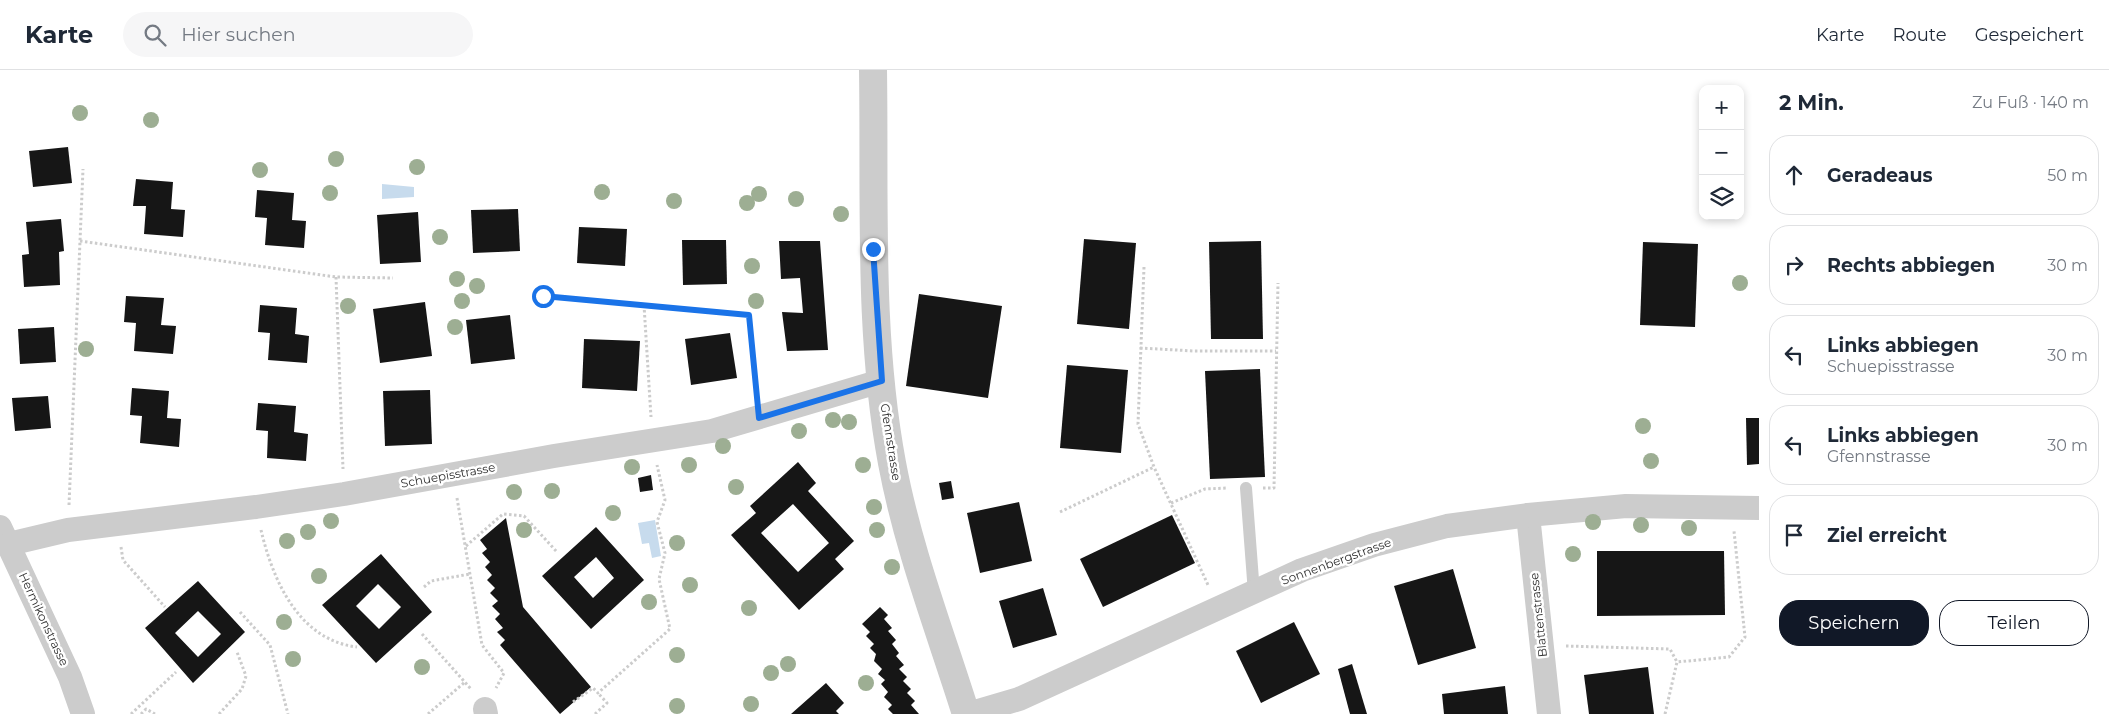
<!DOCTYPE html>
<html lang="de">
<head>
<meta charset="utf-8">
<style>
	:root { --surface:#fff; --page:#f6f6f7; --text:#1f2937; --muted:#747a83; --line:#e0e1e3; --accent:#111827 }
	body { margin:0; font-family:Montserrat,sans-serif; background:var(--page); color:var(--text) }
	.controls { position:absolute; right:15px; top:15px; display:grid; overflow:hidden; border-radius:10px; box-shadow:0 2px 8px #0003 }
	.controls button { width:45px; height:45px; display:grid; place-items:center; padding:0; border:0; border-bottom:1px solid var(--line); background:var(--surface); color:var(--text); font:25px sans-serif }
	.stop { position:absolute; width:15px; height:15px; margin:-11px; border:4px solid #1a73e8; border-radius:50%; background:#fff }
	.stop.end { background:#1a73e8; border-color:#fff; box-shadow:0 1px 5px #0008 }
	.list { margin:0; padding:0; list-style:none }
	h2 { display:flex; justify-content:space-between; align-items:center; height:65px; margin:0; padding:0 20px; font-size:21px }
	h2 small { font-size:16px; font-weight:400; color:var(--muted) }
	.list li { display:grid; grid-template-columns:32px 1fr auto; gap:15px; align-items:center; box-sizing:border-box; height:80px; margin:0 10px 10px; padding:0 10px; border:1px solid var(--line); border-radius:20px }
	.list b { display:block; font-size:19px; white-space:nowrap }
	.list p { margin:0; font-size:16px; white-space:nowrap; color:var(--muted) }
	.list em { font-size:16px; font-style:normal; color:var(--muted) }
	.actions { display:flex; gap:10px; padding:15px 20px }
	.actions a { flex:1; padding:11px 0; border:1px solid var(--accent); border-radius:20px; text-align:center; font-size:18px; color:var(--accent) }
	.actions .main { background:var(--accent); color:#fff }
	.icon { flex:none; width:28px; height:28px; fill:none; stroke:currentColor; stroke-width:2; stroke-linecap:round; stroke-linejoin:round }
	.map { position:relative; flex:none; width:1759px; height:644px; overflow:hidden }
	header { display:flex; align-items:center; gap:30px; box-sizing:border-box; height:70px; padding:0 25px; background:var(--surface); border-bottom:1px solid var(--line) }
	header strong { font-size:24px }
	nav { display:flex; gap:28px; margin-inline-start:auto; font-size:18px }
	.search { width:350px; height:45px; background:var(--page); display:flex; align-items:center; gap:12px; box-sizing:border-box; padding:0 18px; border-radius:28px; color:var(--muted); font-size:19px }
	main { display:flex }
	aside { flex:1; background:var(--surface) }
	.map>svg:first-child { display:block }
	.water { fill:#c7dbed }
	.building { fill:#161616; fill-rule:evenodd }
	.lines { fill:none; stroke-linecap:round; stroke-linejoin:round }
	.path { stroke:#ccc; stroke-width:3; stroke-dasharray:2.5 2.5; stroke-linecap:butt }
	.service { stroke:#ccc; stroke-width:12 }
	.minor { stroke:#ccc; stroke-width:24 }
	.tertiary { stroke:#ccc; stroke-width:28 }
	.tree { fill:#9dae93 }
	.route { stroke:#1a73e8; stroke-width:6 }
	.labels { text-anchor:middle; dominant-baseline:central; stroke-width:5; stroke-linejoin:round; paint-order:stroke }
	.street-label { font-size:12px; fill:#2f2f2f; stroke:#fff }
</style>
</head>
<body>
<header>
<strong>Karte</strong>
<div class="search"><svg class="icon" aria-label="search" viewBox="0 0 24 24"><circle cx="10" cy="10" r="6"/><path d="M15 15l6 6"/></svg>Hier suchen</div>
<nav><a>Karte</a><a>Route</a><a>Gespeichert</a></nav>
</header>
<main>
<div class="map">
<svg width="1759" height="644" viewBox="0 0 1759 644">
	<rect width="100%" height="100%" fill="#fff"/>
	<g class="water">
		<polygon points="382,114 414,117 414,127 382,129"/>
		<polygon points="655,450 661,486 652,488 649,473 642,474 638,453"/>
	</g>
	<g class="building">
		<polygon points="68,77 72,113 33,117 29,81"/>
		<polygon points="136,109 173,112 171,139 185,140 183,167 144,164 146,136 133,136"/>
		<polygon points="257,120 294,123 292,150 306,151 304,178 265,175 267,148 255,147"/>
		<polygon points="518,139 520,181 473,183 471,140"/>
		<polygon points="418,142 421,192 380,194 377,145"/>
		<polygon points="61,149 64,181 59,182 60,215 24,217 22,185 29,184 26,152"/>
		<polygon points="579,157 627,159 625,196 577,193"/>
		<polygon points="1084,169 1136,173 1129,259 1077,254"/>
		<polygon points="682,170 726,170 727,214 683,215"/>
		<polygon points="779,171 820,171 828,280 787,281 782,242 803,243 800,208 781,209"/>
		<polygon points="1261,171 1263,269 1211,269 1209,172"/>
		<polygon points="1643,172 1698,174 1695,257 1640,255"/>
		<polygon points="919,224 1002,236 988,328 906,316"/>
		<polygon points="126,226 164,228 161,255 176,256 173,284 134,281 136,253 124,252"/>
		<polygon points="425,232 432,286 380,293 373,239"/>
		<polygon points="260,235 297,238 295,264 309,266 307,293 268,290 270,263 258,262"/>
		<polygon points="510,245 515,289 471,294 466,250"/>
		<polygon points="54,257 56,292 20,294 18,259"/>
		<polygon points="730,263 737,308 691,315 685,269"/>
		<polygon points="584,269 640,271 637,321 582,318"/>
		<polygon points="1067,295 1128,300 1121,383 1060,378"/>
		<polygon points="1260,299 1265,407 1210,409 1205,301"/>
		<polygon points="132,318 169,321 167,348 181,349 179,377 140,373 142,346 130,345"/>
		<polygon points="430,320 432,374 385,376 383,321"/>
		<polygon points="48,326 51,358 15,361 12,328"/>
		<polygon points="258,333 296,336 294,362 308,364 306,391 267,388 268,361 256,360"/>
		<polygon points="1746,348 1759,348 1759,394 1747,395"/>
		<path d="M798 392 816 413 808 421 854 471 835 489 844 499 799 540 731 465 756 443 750 436ZM793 434 829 473 798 502 761 463Z"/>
		<polygon points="651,405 653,420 640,422 638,408"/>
		<polygon points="951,411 954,428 942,430 939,413"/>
		<polygon points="1019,432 1032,491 980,503 967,443"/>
		<polygon points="1172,445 1195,493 1103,537 1080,489"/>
		<polygon points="506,448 523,537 591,617 560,644 500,575 505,570 497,562 503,558 495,549 500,544 492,536 498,531 490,523 495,518 487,510 492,505 485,497 490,492 482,483 487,479 480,470"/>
		<path d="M596 457 644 510 591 559 542 506ZM596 487 614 508 593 528 574 507Z"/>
		<polygon points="1597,481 1724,481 1725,545 1597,546"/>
		<path d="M381 484 432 542 376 593 322 535ZM378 514 401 537 379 559 356 536Z"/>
		<polygon points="1453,499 1476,578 1418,595 1394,516"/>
		<path d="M198 511 245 562 193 613 145 558ZM198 541 221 564 198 587 175 563Z"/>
		<polygon points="1043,518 1057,565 1013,578 999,531"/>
		<polygon points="880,537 888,545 884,549 892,558 888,561 896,570 892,574 899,583 896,586 904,595 899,599 907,607 903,611 911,619 907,623 915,631 911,635 919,644 893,644 888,639 892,635 884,627 888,622 881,614 885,610 878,604 882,599 874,591 876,584 870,578 874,574 866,566 870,562 862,554"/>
		<polygon points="1294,552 1320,604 1261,633 1236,581"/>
		<polygon points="1352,594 1367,644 1350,644 1338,599"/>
		<polygon points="1648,597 1654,644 1589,644 1584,605"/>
		<polygon points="826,613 844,633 836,641 839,644 791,644"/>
		<polygon points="1505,616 1508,644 1444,644 1442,624"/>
	</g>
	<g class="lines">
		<g class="path">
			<polyline points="80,171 336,207 393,208"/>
			<polyline points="1144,197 1138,354 1154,397 1208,515"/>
			<polyline points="336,207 343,399"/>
			<polyline points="543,226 749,245 757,323"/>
			<polyline points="644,235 651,347"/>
			<polyline points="1140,278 1194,281 1276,281"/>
			<polyline points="1263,418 1274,418 1278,213"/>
			<polyline points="457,428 482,575 504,603 496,618"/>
			<polyline points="1171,433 1205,419 1227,418"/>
			<polyline points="69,435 83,99"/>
			<polyline points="1060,442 1154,397"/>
			<path d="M261 460C273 511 299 570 357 577"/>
			<polyline points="466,476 503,444 524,446 557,482"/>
			<polyline points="121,477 123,490 165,537"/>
			<polyline points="424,517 431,511 470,504"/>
			<polyline points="240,542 270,575 288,644"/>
			<polyline points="422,564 471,619"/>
			<polyline points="1566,576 1670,579 1677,592"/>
			<polyline points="573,632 593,618 598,623 670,559 659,509 665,483 657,452 665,430 657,395"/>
			<polyline points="131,644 176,602"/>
			<polyline points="141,644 146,639 155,644"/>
			<polyline points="219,644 242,619 246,606 237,582"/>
			<polyline points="428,644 465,612"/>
			<polyline points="595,644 607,633 598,623"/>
			<polyline points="1665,644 1677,592 1729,587 1745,567 1734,461"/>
		</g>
		<polyline class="service" points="1246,418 1254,523"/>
		<g class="minor">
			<polyline points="1528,445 1549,644"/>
			<polyline points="0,457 70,607 83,644"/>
			<polyline points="9,474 68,460 256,437 344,424 554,386 712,361 881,311"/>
			<polyline points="485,639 486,644"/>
			<polyline points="968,644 1019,629 1302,500 1374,475 1447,456 1528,445 1626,436 1759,438"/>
		</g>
		<path class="tertiary" d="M873 0C875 131 868 264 892 393 908 479 940 561 966 644"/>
	</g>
	<g class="tree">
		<circle cx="80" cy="43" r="8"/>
		<circle cx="151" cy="50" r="8"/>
		<circle cx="336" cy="89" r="8"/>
		<circle cx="417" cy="97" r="8"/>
		<circle cx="260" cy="100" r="8"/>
		<circle cx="602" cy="122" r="8"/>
		<circle cx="330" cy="123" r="8"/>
		<circle cx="759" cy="124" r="8"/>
		<circle cx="796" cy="129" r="8"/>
		<circle cx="674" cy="131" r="8"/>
		<circle cx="747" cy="133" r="8"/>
		<circle cx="841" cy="144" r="8"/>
		<circle cx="440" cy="167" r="8"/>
		<circle cx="752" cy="196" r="8"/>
		<circle cx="457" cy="209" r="8"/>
		<circle cx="1740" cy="213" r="8"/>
		<circle cx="477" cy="216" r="8"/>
		<circle cx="462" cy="231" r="8"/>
		<circle cx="756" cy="231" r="8"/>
		<circle cx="348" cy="236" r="8"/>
		<circle cx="455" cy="257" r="8"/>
		<circle cx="86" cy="279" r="8"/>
		<circle cx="833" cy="350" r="8"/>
		<circle cx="849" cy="352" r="8"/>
		<circle cx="1643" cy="356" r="8"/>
		<circle cx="799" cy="361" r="8"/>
		<circle cx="723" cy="376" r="8"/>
		<circle cx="1651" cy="391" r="8"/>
		<circle cx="689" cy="395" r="8"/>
		<circle cx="863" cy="395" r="8"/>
		<circle cx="632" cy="397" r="8"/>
		<circle cx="736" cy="417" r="8"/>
		<circle cx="552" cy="421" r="8"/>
		<circle cx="514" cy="422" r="8"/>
		<circle cx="874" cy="437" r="8"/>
		<circle cx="613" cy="443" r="8"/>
		<circle cx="331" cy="451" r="8"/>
		<circle cx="1593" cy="452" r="8"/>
		<circle cx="1641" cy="455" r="8"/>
		<circle cx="1689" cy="458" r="8"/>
		<circle cx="524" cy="460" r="8"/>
		<circle cx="877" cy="460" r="8"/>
		<circle cx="308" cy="462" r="8"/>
		<circle cx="287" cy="471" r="8"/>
		<circle cx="677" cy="473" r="8"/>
		<circle cx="1573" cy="484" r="8"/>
		<circle cx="892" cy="497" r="8"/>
		<circle cx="319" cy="506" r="8"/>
		<circle cx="690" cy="515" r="8"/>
		<circle cx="649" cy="532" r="8"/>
		<circle cx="749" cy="538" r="8"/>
		<circle cx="284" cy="552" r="8"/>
		<circle cx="677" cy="585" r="8"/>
		<circle cx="293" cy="589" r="8"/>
		<circle cx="788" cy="594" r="8"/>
		<circle cx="422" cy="597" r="8"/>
		<circle cx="771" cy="603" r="8"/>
		<circle cx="866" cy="613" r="8"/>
		<circle cx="751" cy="634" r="8"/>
		<circle cx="677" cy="636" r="8"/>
	</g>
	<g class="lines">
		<polyline class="route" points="543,226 749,245 759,348 882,311 873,179"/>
	</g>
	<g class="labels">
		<g class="street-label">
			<text transform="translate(891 372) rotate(81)">Gfennstrasse</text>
			<text transform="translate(448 405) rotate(-10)">Schuepisstrasse</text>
			<text transform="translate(1336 491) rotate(-20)">Sonnenbergstrasse</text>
			<text transform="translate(1538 545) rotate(-96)">Blattenstrasse</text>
			<text transform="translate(44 549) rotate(65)">Hermikonstrasse</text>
		</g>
	</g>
</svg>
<div class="controls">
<button>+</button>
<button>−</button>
<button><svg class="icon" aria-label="layers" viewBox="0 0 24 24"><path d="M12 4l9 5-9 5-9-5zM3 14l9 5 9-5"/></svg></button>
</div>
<div class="stop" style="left:543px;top:226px"></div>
<div class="stop end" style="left:873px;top:179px"></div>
</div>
<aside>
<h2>2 Min.<small>Zu Fuß · 140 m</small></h2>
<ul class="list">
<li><svg class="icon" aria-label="ahead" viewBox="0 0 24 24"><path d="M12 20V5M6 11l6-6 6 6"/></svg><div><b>Geradeaus</b></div><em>50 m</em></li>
<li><svg class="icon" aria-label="right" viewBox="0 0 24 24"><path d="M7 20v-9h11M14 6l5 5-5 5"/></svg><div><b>Rechts abbiegen</b></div><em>30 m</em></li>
<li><svg class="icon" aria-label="left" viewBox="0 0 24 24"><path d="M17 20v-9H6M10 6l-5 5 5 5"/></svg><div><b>Links abbiegen</b><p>Schuepisstrasse</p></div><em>30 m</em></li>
<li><svg class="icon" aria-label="left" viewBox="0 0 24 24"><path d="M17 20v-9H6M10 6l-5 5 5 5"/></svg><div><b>Links abbiegen</b><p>Gfennstrasse</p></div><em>30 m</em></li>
<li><svg class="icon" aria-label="arrive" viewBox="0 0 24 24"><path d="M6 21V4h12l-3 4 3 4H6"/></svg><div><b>Ziel erreicht</b></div></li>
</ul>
<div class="actions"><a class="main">Speichern</a><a>Teilen</a></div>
</aside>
</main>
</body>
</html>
